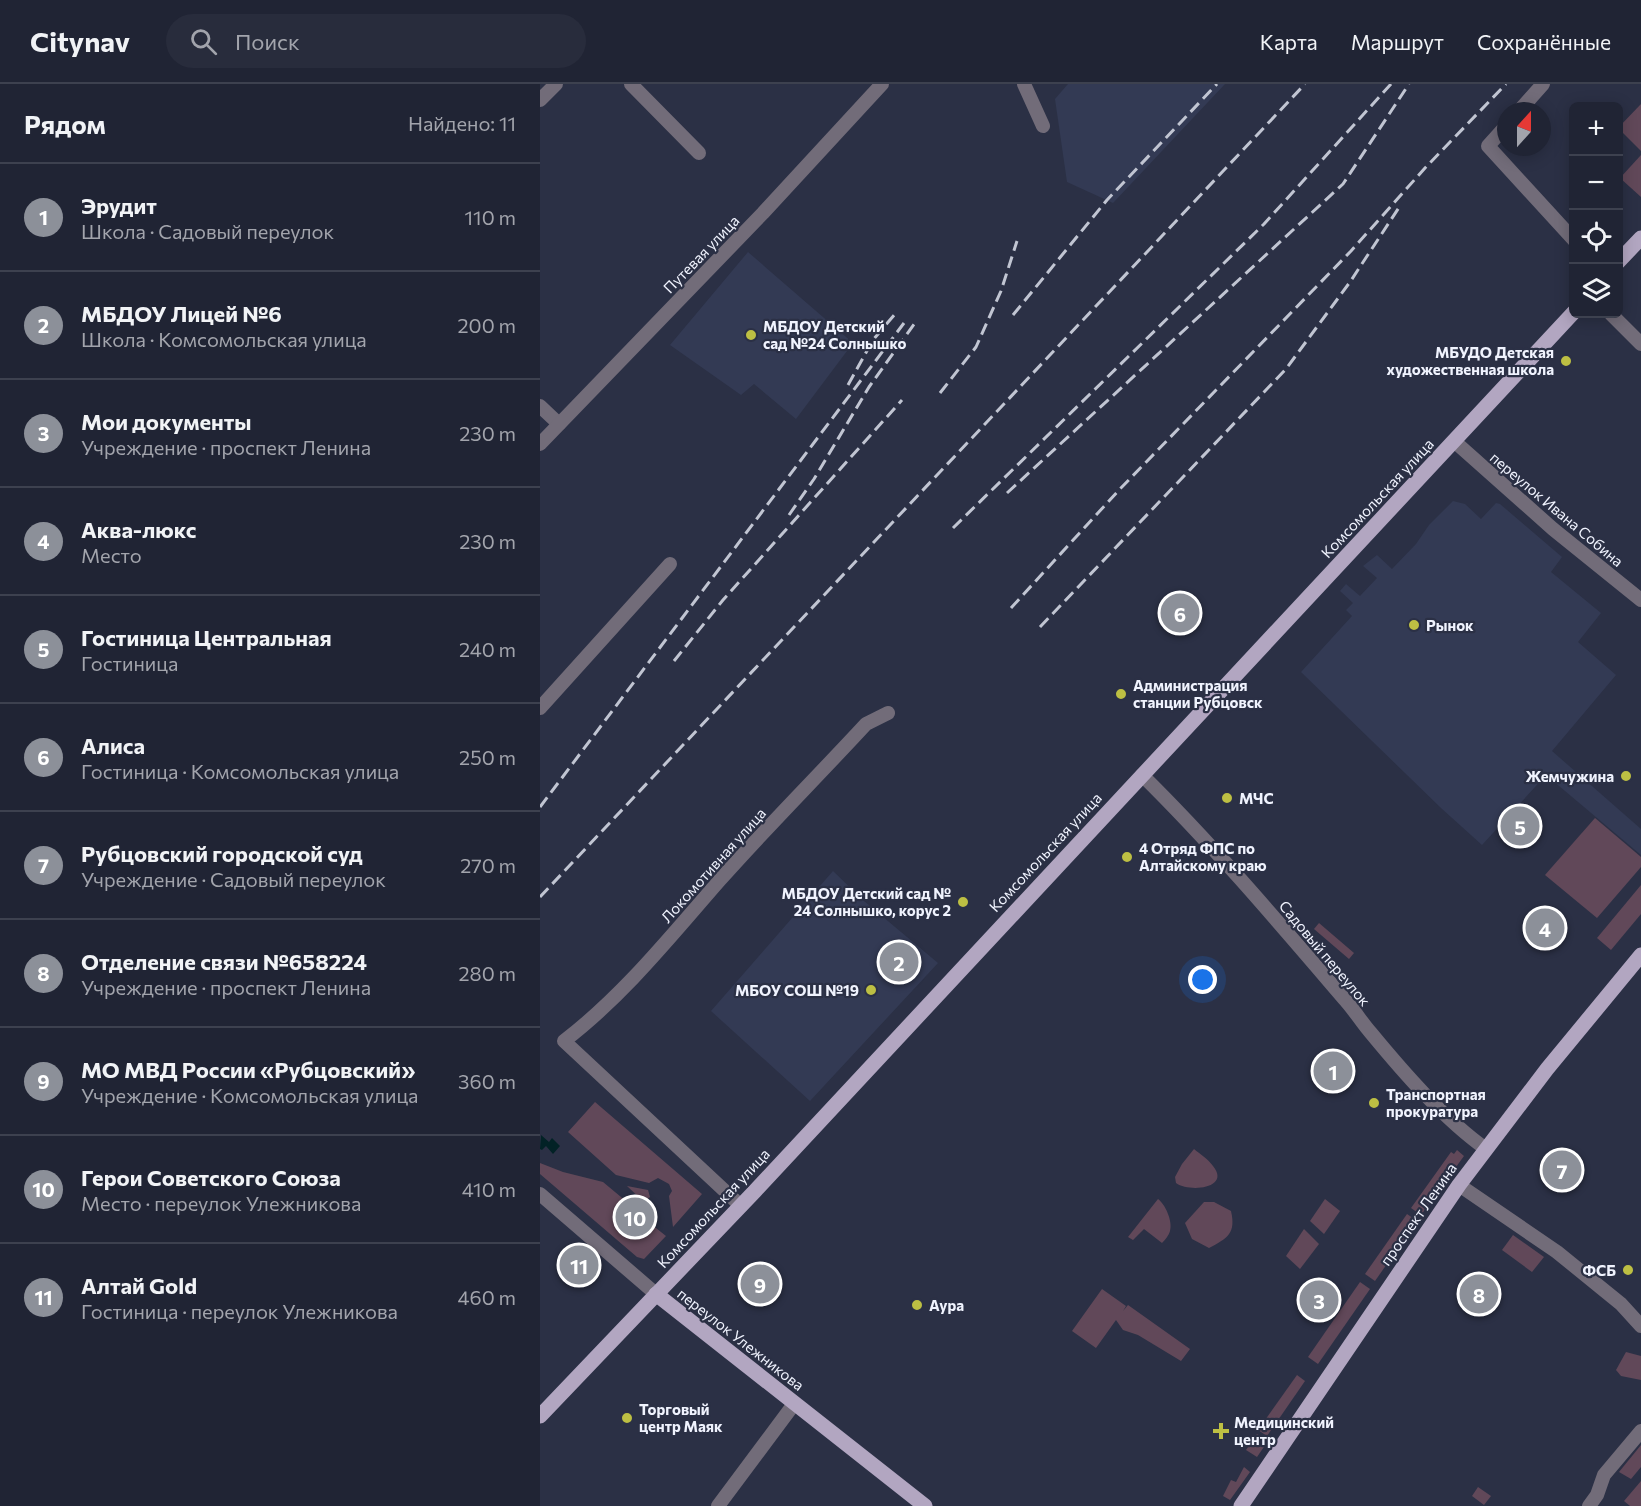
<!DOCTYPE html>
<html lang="ru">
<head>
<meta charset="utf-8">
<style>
	:root { --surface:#202434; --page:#282c3c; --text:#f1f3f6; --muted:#a2a4ac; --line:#3d414f; --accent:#8c9099 }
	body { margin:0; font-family:Commissioner,sans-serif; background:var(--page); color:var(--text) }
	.controls { position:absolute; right:18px; top:18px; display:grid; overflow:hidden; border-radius:9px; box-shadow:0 3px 15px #0003 }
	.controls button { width:54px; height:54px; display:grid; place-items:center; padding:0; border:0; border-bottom:2px solid var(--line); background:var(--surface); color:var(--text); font:30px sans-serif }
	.compass { position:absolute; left:957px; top:18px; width:54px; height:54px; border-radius:50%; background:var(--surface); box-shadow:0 3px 15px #0003; rotate:21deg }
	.you { position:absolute; left:663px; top:896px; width:21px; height:21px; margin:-15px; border:4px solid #fff; border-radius:50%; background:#1a73e8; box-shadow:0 0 0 9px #1a73e833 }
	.badge { display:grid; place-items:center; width:39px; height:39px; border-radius:50%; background:var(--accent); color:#fff; font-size:20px; font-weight:700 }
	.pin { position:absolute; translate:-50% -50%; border:3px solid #fff; box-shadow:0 2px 6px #0006 }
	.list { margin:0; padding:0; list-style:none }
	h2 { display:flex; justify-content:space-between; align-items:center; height:78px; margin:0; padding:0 24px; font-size:26px }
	h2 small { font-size:20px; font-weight:400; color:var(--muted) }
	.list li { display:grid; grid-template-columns:39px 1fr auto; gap:18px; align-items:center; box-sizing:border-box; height:108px; padding:0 24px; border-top:2px solid var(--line) }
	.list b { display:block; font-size:22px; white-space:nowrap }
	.list p { margin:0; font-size:20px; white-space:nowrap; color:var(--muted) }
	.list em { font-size:20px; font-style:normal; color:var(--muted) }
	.icon { flex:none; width:33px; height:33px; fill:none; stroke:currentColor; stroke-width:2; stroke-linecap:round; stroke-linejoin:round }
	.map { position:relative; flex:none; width:1101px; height:1422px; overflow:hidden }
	header { display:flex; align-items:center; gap:36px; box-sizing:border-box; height:84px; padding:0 30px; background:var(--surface); border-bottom:2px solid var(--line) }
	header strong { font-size:28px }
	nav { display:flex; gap:33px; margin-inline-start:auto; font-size:21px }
	.search { width:420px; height:54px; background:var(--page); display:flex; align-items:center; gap:15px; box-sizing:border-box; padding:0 21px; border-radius:33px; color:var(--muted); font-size:22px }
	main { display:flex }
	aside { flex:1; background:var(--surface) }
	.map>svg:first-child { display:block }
	.built { fill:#333a54 }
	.green { fill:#614859 }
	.water { fill:#022226 }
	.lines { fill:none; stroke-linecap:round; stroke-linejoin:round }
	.minor { stroke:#726c79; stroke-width:14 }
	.major { stroke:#b2a6c1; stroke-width:15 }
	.rail { stroke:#c1c5d2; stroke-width:3; stroke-dasharray:12 6; stroke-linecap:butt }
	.poi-dot { fill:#bdbf43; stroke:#2b3045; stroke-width:2 }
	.labels { text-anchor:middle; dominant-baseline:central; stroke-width:4.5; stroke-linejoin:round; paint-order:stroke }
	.street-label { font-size:15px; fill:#f0f3fe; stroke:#2b3045 }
	.poi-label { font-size:15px; font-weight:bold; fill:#f0f3fe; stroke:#2b3045; text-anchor:start }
</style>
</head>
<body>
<header>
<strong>Citynav</strong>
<div class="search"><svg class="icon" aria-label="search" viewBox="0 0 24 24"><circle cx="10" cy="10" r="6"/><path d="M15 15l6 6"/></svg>Поиск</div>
<nav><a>Карта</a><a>Маршрут</a><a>Сохранённые</a></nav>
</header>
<main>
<aside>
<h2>Рядом<small>Найдено: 11</small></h2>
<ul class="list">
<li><span class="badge">1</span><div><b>Эрудит</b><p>Школа · Садовый переулок</p></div><em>110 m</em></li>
<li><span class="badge">2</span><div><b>МБДОУ Лицей №6</b><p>Школа · Комсомольская улица</p></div><em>200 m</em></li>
<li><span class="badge">3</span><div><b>Мои документы</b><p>Учреждение · проспект Ленина</p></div><em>230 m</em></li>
<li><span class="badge">4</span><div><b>Аква-люкс</b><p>Место</p></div><em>230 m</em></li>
<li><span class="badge">5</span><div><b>Гостиница Центральная</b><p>Гостиница</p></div><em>240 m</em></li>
<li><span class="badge">6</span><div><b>Алиса</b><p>Гостиница · Комсомольская улица</p></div><em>250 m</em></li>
<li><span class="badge">7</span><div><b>Рубцовский городской суд</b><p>Учреждение · Садовый переулок</p></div><em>270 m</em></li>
<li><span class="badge">8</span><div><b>Отделение связи №658224</b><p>Учреждение · проспект Ленина</p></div><em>280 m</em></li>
<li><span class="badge">9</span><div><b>МО МВД России «Рубцовский»</b><p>Учреждение · Комсомольская улица</p></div><em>360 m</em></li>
<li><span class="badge">10</span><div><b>Герои Советского Союза</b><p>Место · переулок Улежникова</p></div><em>410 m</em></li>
<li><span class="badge">11</span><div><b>Алтай Gold</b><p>Гостиница · переулок Улежникова</p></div><em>460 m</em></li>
</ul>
</aside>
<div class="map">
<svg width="1101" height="1422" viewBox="0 0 1101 1422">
	<rect width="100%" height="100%" fill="#2b3045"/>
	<g class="built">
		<polygon points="528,0 685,0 573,119 527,98 515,15"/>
		<polygon points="208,168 313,259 256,335 214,300 201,311 130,261"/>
		<polygon points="913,417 925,420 941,435 956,419 960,420 1022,473 1011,488 1061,529 1038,558 1076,591 1012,667 1101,745 1101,771 1006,691 942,761 901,724 761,588 812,532 806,526 813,519 800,507 806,500 820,512 837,494 823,482 837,471 852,485 876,460 889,441"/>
		<polygon points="293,787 324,817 398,879 270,1017 171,927"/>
	</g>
	<g class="green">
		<polygon points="1101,20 1101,67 1078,44"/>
		<polygon points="1101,71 1101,113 1080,94"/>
		<polygon points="1055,734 1101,773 1101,783 1057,834 1005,791"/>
		<polygon points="1101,801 1101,830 1071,866 1057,854"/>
		<polygon points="779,839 814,869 809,875 774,845"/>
		<polygon points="55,1018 162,1110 133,1143 129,1112 132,1107 129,1100 118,1094 109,1099 76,1091 28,1048"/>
		<path d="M654 1065C660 1070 668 1075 673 1082 691 1104 650 1109 636 1099L635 1093 642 1080Z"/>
		<polygon points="917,1066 924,1072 881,1131 871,1124 911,1068 914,1070"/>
		<polygon points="0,1079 23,1088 63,1098 87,1118 81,1128 103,1146 111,1140 126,1152 104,1175 97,1173 0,1090"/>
		<polygon points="87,1102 108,1106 110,1113 104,1118"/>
		<path d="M618 1115C625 1120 633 1137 630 1147 629 1151 625 1156 622 1159L604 1145 593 1156 588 1153Z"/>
		<polygon points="785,1115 800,1127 784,1150 770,1137"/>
		<path d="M664 1118H674L691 1127C696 1149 688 1154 669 1164L652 1155 645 1139Z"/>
		<polygon points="867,1130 877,1137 835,1197 825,1190"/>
		<polygon points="764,1145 779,1160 760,1185 746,1172"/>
		<polygon points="973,1151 1004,1173 992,1188 962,1166"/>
		<polygon points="820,1198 830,1205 778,1280 768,1273"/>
		<polygon points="562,1205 586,1222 583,1227 588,1221 650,1265 641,1277 598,1251 583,1246 576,1236 556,1264 532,1247"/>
		<polygon points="1086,1268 1101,1272 1101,1296 1081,1292 1076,1286"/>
		<polygon points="757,1291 765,1297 727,1352 718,1346"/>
		<polygon points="717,1350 728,1357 717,1373 706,1366"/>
		<polygon points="1101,1361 1101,1383 1091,1395 1079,1388"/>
		<polygon points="704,1383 710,1388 690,1416 683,1412 691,1396 696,1398"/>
		<polygon points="1101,1397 1101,1422 1090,1422 1084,1417"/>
		<polygon points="938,1403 951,1412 944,1421 932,1412"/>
	</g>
	<polygon class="water" points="1,1051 9,1058 12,1054 20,1062 13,1070 6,1062 2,1066 0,1065"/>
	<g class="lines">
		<g class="minor">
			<polyline points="91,0 159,69"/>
			<polyline points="484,0 503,42"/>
			<polyline points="0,16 16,0"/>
			<polyline points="979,27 1003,0"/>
			<polyline points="966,42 948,62 1034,156"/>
			<polyline points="1071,230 1101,260"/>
			<polyline points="0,322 19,340"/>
			<polyline points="914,357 1013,445 1101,516"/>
			<polyline points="0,360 223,129 342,0"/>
			<polyline points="0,624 130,480"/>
			<path d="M602 691C674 762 740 840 806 917 815 927 822 939 831 949 864 989 904 1035 946 1065"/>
			<polyline points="919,1101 1017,1168 1081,1220 1101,1242"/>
			<polyline points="0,1110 116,1210"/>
			<path d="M201 1122 24 957C83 912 130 853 179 797 226 744 277 693 326 640L348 629"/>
			<polyline points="178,1422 254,1320"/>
			<polyline points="1049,1422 1057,1411 1064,1391 1101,1347"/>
		</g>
		<g class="major">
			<polyline points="1078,178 1101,154"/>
			<polyline points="116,1210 385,1422"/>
			<polyline points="0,1332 215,1107 1034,228"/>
			<polyline points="701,1422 919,1101 1007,985 1101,871"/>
		</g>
		<g class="rail">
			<polyline points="473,231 567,116 677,0"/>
			<polyline points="308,301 333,256 355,230"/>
			<polyline points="400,309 436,263 461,207 477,157"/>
			<polyline points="467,409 803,100 869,0"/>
			<polyline points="249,431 274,395 329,303 375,239"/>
			<polyline points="413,444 724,140 851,0"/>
			<polyline points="471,524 579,406 811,167 885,84 966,0"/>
			<polyline points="500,543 746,285 810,198 860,122"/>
			<polyline points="134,577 183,516 362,316"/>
			<polyline points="0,723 364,239"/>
			<polyline points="0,813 765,0"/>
		</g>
	</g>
	<g class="poi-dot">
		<circle cx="211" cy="251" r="6"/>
		<circle cx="1026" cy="277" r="6"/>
		<circle cx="874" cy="541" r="6"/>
		<circle cx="581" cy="610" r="6"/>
		<circle cx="1086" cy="692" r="6"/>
		<circle cx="687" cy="714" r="6"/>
		<circle cx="587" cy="773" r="6"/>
		<circle cx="423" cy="818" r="6"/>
		<circle cx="331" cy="906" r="6"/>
		<circle cx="834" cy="1019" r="6"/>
		<circle cx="1088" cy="1186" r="6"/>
		<circle cx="377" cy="1221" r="6"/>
		<circle cx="87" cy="1334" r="6"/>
		<path d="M678 1338h6v6h6v6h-6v6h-6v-6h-6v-6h6z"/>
	</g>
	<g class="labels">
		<g class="street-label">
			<text transform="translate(161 170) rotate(-46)">Путевая улица</text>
			<text transform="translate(837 414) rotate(-47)">Комсомольская улица</text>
			<text transform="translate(1017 425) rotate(40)">переулок Ивана Собина</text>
			<text transform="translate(505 768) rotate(-47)">Комсомольская улица</text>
			<text transform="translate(173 781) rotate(-48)">Локомотивная улица</text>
			<text transform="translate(785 869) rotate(50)">Садовый переулок</text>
			<text transform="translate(173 1124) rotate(-47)">Комсомольская улица</text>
			<text transform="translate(878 1130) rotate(-55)">проспект Ленина</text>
			<text transform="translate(201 1255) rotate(38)">переулок Улежникова</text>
		</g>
		<g class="poi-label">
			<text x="223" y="242">МБДОУ Детский<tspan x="223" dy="17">сад №24 Солнышко</tspan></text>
			<text x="1014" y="268" text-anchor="end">МБУДО Детская<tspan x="1014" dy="17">художественная школа</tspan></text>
			<text x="886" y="541">Рынок</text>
			<text x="593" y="601">Администрация<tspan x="593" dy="17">станции Рубцовск</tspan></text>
			<text x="1074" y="692" text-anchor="end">Жемчужина</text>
			<text x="699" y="714">МЧС</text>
			<text x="599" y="764">4 Отряд ФПС по<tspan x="599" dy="17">Алтайскому краю</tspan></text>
			<text x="411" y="809" text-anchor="end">МБДОУ Детский сад №<tspan x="411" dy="17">24 Солнышко, корус 2</tspan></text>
			<text x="319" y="906" text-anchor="end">МБОУ СОШ №19</text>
			<text x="846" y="1010">Транспортная<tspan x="846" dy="17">прокуратура</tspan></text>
			<text x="1076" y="1186" text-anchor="end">ФСБ</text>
			<text x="389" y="1221">Аура</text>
			<text x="99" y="1325">Торговый<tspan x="99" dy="17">центр Маяк</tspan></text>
			<text x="694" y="1338">Медицинский<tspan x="694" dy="17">центр</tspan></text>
		</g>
	</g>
</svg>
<div class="controls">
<button>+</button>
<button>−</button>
<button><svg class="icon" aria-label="locate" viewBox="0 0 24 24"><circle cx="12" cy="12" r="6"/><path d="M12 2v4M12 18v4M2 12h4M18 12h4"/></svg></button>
<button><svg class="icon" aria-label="layers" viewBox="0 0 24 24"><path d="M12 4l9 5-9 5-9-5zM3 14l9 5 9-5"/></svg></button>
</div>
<svg class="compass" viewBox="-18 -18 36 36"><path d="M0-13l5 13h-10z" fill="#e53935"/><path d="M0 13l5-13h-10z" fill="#a2a4ac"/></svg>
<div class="you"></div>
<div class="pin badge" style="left:793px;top:987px">1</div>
<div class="pin badge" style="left:359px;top:878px">2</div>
<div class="pin badge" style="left:779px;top:1216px">3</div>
<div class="pin badge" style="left:1005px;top:844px">4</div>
<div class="pin badge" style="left:980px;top:742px">5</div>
<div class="pin badge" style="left:640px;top:529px">6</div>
<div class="pin badge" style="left:1022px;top:1086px">7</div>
<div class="pin badge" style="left:939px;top:1210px">8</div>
<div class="pin badge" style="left:220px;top:1200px">9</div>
<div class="pin badge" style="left:95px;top:1133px">10</div>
<div class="pin badge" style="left:39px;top:1181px">11</div>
</div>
</main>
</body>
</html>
